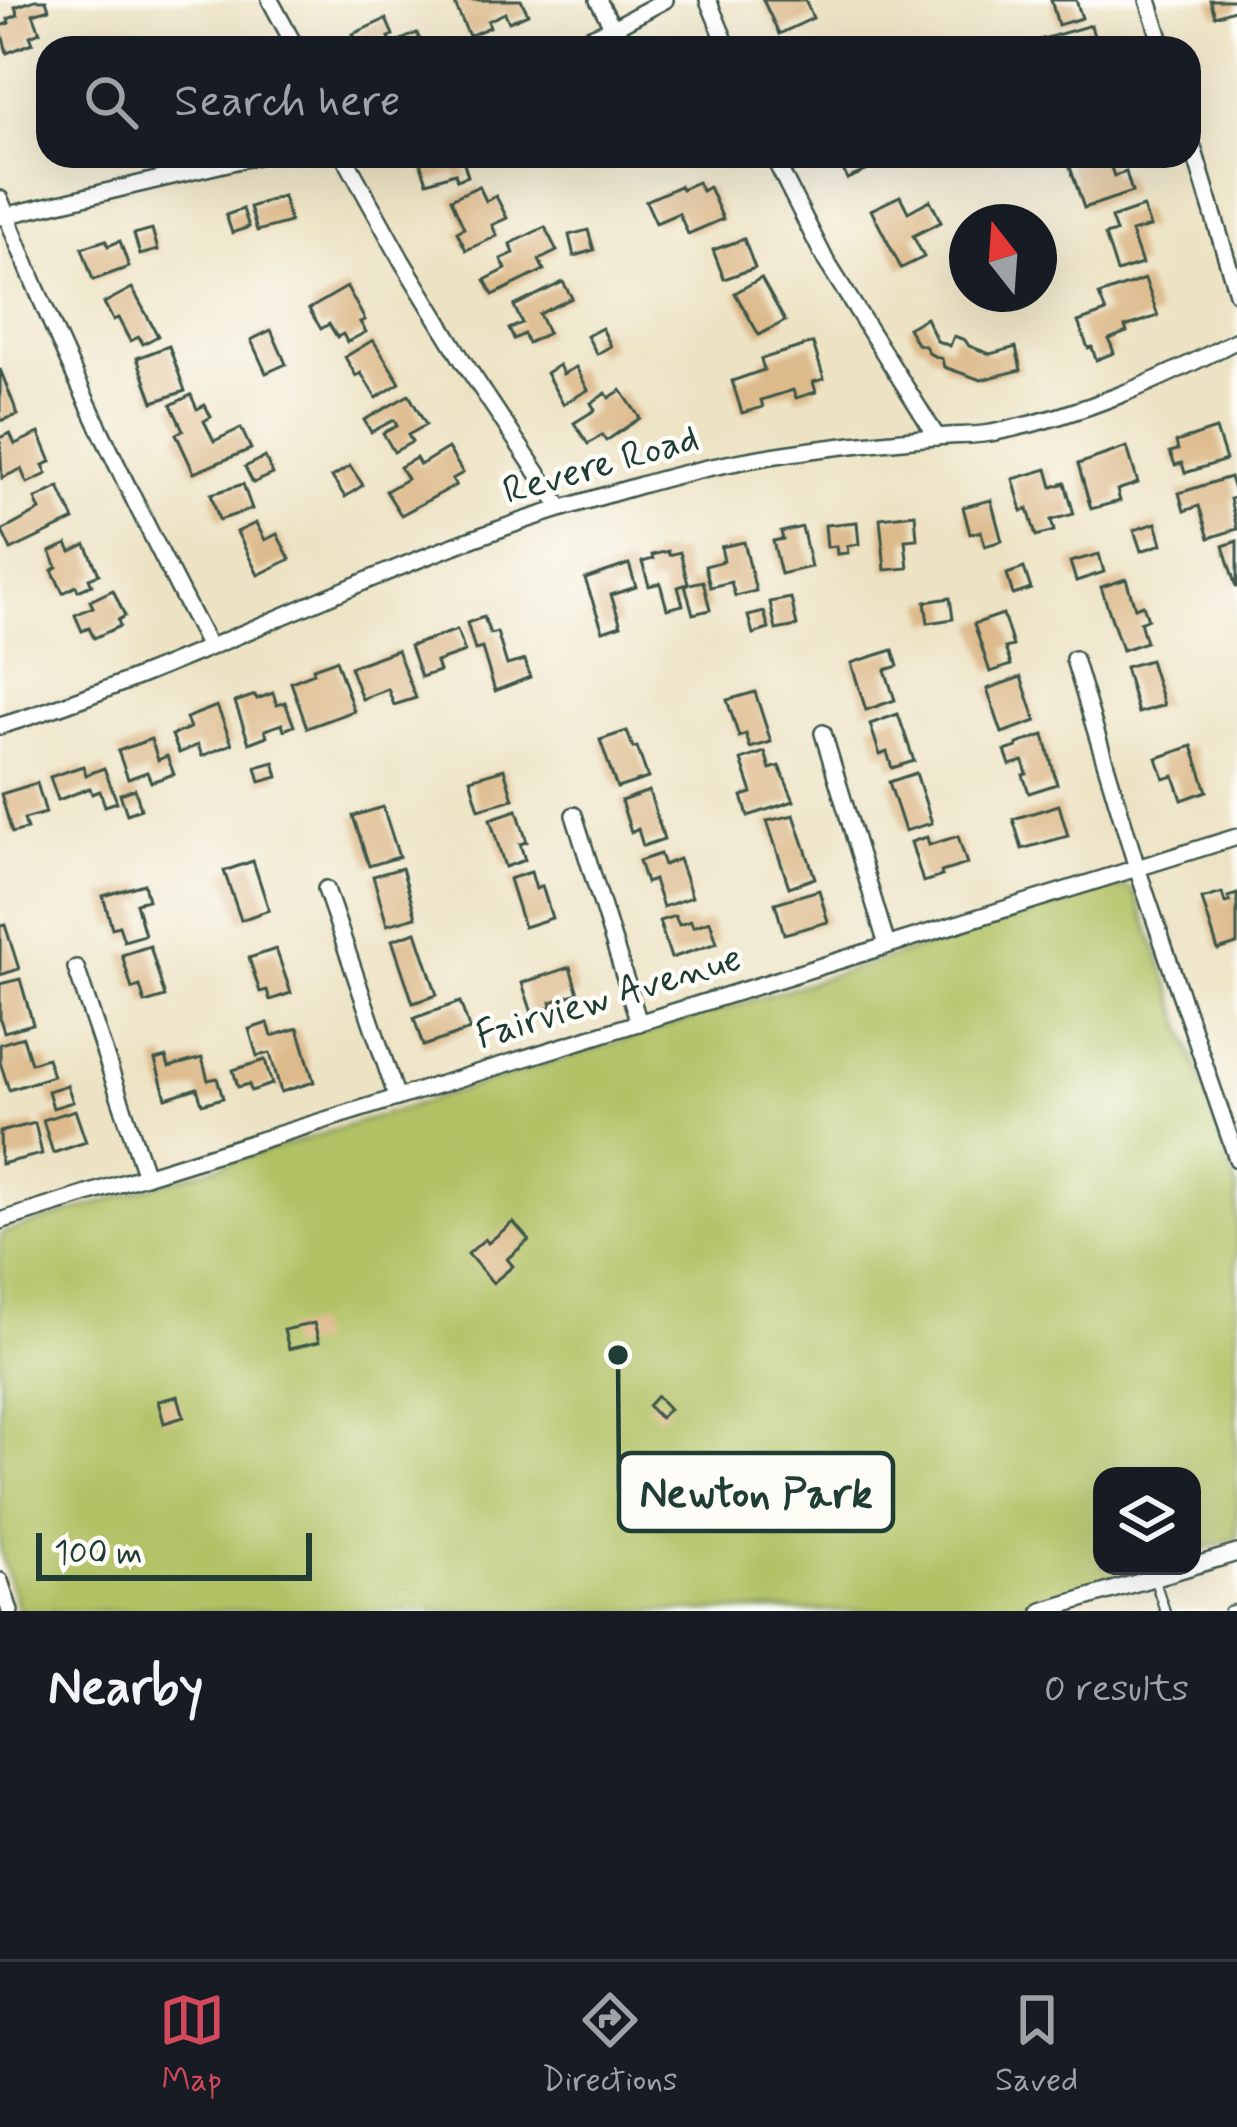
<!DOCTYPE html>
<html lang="en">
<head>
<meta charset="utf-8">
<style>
	:root { --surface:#171b24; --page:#242831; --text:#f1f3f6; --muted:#9ea1a6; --line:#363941; --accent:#d1495b }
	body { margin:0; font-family:Mynerve,sans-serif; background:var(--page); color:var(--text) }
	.controls { position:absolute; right:36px; bottom:36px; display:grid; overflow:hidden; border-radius:24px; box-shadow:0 12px 48px #0002 }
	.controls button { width:108px; height:108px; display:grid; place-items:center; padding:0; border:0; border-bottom:3px solid var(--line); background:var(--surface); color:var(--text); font:60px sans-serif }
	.compass { position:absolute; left:949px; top:204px; width:108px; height:108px; border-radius:50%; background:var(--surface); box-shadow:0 12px 48px #0002; rotate:343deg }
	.scale { position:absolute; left:36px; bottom:30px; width:276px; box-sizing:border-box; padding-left:12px; border:6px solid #1f3d34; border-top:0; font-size:33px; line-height:42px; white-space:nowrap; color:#1f3d34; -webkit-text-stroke:9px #fdfcf7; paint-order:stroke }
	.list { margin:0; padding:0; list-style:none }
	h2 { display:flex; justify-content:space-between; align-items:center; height:156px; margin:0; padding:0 48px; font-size:51px }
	h2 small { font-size:39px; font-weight:400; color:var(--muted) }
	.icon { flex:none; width:66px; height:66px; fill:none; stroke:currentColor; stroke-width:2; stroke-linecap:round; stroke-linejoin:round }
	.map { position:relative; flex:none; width:1237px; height:1611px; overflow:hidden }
	.search { position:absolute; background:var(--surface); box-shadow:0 12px 48px #0002; left:36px; right:36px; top:36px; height:132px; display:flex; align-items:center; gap:30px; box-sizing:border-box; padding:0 42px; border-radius:36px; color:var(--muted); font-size:45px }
	.sheet { height:348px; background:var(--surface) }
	nav { display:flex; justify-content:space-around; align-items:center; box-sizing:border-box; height:168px; border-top:3px solid var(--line); background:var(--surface); font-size:33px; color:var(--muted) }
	nav a { display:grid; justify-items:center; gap:6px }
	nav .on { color:var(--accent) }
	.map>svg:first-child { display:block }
	.green { fill:#b1c164; stroke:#687f4c; stroke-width:3 }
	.building { fill:#ddba8b }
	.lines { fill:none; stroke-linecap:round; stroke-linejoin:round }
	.lane-casing { stroke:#3e564a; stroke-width:12 }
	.street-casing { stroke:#3e564a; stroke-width:20 }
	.lane { stroke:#fff; stroke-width:8 }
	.street { stroke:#fff; stroke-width:15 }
	.labels { text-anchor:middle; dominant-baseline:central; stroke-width:9; stroke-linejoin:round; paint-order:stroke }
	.street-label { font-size:39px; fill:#1f3d34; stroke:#fdfcf7 }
	.leader { fill:none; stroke:#1f3d34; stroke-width:4.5 }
	.callout-dot { fill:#1f3d34; stroke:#fdfcf7; stroke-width:4.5 }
	.callout { fill:#fdfcf7; stroke:#1f3d34; stroke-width:4.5 }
	.callout-label { font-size:42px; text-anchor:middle; font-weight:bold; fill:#1f3d34 }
</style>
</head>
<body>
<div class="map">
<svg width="1237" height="1611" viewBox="0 0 1237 1611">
	<rect width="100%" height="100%" fill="#fdfcf7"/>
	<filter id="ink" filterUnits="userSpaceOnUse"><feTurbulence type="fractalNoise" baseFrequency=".00833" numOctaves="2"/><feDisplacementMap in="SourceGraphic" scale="24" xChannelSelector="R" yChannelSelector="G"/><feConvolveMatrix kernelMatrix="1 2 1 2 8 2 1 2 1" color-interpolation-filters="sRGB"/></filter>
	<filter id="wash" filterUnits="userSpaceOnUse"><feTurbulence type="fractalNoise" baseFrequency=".004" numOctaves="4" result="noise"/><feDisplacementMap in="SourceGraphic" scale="48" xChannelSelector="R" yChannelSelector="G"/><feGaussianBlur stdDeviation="2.7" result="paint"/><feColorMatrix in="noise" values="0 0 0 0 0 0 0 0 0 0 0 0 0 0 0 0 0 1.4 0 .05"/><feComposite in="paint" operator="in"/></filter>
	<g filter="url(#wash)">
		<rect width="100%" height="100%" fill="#ede3c4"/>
		<path class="green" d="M1116 887C1126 887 1131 886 1136 896L1170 986 1237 1189V1538L1192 1552V1476H1102V1566H1147L1003 1611H19L0 1551V1234Z"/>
		<g id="blocks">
			<g class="building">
				<polygon points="35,0 46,0 49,9 33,14 40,32 30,36 33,43 7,53 0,26 9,23 8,19 18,15 15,7"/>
				<polygon points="458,0 521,0 528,14 509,22 505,13 488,21 490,27 469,36 454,2"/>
				<polygon points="763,0 805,0 813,18 779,34"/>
				<polygon points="1051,0 1076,0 1082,18 1058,25"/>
				<polygon points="1210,0 1237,0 1237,9 1215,16"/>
				<polygon points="386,19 393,35 389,37 392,44 417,33 423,48 360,48 353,34"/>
				<polygon points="1091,25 1097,48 1041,48 1039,40"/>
				<polygon points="418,156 450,156 452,161 462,157 468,176 457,180 455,173 427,182"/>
				<polygon points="838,156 868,156 873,168 847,179"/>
				<polygon points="1094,156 1107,156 1114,176 1126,172 1132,192 1084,208 1069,164"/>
				<polygon points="698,182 702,191 709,187 723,219 688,234 679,213 656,223 646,201 680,186 682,189"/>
				<polygon points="479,186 486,201 496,196 507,218 492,225 497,236 466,250 457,232 464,228 451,199"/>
				<polygon points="283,196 290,222 257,231 250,207"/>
				<polygon points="900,196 908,212 930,200 941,222 913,236 924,257 901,268 871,210"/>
				<polygon points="1143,207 1150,227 1131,232 1142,264 1117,272 1105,235 1116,232 1111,218"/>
				<polygon points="243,209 249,227 232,233 226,215"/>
				<polygon points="545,227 557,251 539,260 544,270 493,295 485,280 506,269 501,259 514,253 510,244"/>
				<polygon points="152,229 158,250 140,255 134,234"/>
				<polygon points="588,230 594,250 574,256 569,235"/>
				<polygon points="744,239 755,268 724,279 713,250"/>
				<polygon points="106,240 108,246 120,241 129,267 93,280 82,248"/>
				<polygon points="761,278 785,321 759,335 735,293"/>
				<polygon points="1145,279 1158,316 1125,327 1127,332 1109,339 1114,353 1096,360 1092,347 1088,348 1078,322 1106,312 1099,295"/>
				<polygon points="563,282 572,298 539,314 548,333 528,343 524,334 514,339 509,329 522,323 514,306"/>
				<polygon points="347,287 365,320 360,322 366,332 347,342 343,334 337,337 329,324 321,329 309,309"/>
				<polygon points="132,288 158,336 143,344 139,337 130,341 118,318 113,320 104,303"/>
				<polygon points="926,318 937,341 950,346 954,336 965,340 969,346 990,354 1016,347 1021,370 981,380 944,367 942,359 930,354 925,346 917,344 908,328"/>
				<polygon points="602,328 611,346 597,354 587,336"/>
				<polygon points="271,330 286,364 266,373 251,340"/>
				<polygon points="373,340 400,383 376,398 361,373 356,376 345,357"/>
				<polygon points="813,343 824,379 813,382 816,392 796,398 793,390 761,400 763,407 742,413 732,381 764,370 761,359"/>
				<polygon points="169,346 185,391 153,402 137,358"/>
				<polygon points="559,365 563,374 576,367 588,390 563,404 546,373"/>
				<polygon points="0,369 18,415 0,421"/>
				<polygon points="621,390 640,418 606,441 602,435 588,444 574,423 595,410 591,403 606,393 609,398"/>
				<polygon points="191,395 197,409 205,405 211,417 204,421 214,441 241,428 251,449 194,473 176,434 183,430 171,405"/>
				<polygon points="409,395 426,425 408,435 412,442 394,452 383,433 397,426 394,420 371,432 364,420"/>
				<polygon points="1216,429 1226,460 1185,473 1182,463 1175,465 1170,452 1178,450 1176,442"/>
				<polygon points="10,433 15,444 39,433 51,462 43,465 47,474 27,483 21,469 2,478 0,438"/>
				<polygon points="1127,447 1138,483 1117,490 1120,501 1091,509 1078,464"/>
				<polygon points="448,448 463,473 452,479 456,485 401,515 386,491 407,479 400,467 416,458 420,465"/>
				<polygon points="265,457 273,474 253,483 245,467"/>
				<polygon points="350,466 363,485 345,497 332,477"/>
				<polygon points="1047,469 1052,487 1065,483 1074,514 1051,520 1054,531 1036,536 1028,509 1022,511 1013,479"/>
				<polygon points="1230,477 1236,497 1230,499 1237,529 1209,538 1199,506 1184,511 1179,493"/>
				<polygon points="243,484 252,509 219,520 211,494"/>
				<polygon points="59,487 74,520 11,550 2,531 40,510 35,499"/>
				<polygon points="991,500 1002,541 985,546 981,531 970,534 963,507"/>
				<polygon points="915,514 917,539 905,540 908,568 885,570 880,518"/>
				<polygon points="857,522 859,544 847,546 848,553 837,554 836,546 827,547 825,525"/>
				<polygon points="256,523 265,540 277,534 290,559 258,575 237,532"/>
				<polygon points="1156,523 1162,544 1141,551 1134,530"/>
				<polygon points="802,527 811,567 781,574 773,541 783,539 781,532"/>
				<polygon points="1237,541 1237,587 1236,587 1223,546"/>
				<polygon points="744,542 756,591 735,596 731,582 710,587 705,566 724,561 721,547"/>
				<polygon points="67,544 71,552 86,545 99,574 89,578 92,585 78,591 76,586 63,593 52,570 57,567 50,552"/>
				<polygon points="668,551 669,555 680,552 688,584 678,587 683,605 667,609 660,583 649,586 642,562 653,559 652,555"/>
				<polygon points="1099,554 1104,572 1076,581 1070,562"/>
				<polygon points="629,564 636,587 611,595 621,625 603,631 585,579"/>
				<polygon points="1024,568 1031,589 1013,595 1007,574"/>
				<polygon points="1126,579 1135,608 1143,605 1148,619 1140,622 1146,642 1122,650 1101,587"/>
				<polygon points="703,581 710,610 693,614 685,585"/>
				<polygon points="113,590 125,616 118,620 120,626 94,638 89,628 82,631 75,615 93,607 90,601"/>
				<polygon points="791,598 797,626 776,630 770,602"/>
				<polygon points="950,598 953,619 928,623 925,602"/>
				<polygon points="764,612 769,629 753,634 748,616"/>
				<polygon points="1003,614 1013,646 1005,648 1011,665 990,672 974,624"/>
				<polygon points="484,617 490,634 497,632 507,665 525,660 530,677 495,691 482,648 475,650 467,623"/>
				<polygon points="457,630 465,652 436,662 439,671 421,677 410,646"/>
				<polygon points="397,650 416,698 394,705 388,689 362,699 350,667"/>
				<polygon points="893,650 898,666 885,670 895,700 866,710 851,663"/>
				<polygon points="336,660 354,711 307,728 291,682 314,673 313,668"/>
				<polygon points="1150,660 1164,705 1138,713 1125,667"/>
				<polygon points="1021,677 1036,721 1002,733 987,689"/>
				<polygon points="755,692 771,742 750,748 746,734 739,737 727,700"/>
				<polygon points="273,693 277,705 285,702 294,726 284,730 282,724 265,730 267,736 249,743 235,702 255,695 257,699"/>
				<polygon points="217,706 232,744 202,756 198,745 179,753 172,735 190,728 186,718"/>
				<polygon points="898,714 914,761 892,768 887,752 880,755 870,724"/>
				<polygon points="627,731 633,748 637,747 648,778 617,788 600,740"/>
				<polygon points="1044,735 1057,784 1029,793 1023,775 1027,774 1023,761 1010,765 1005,751 1017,747 1017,744"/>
				<polygon points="151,739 158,760 167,756 174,774 151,782 147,772 128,779 118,751"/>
				<polygon points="1192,746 1207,791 1182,800 1174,776 1164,779 1157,758"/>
				<polygon points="765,752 770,769 779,766 794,801 748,816 742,796 752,793 741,760"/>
				<polygon points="274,762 278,777 260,782 256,767"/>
				<polygon points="83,766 86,775 104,768 117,802 105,806 100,791 92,794 90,788 58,800 50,777"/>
				<polygon points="504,769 513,799 479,809 470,779"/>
				<polygon points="916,773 932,823 905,831 889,782"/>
				<polygon points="37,783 46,813 24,819 27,829 12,833 1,794"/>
				<polygon points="135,789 141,809 127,814 120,794"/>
				<polygon points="649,791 664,839 643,846 638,829 631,832 621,801"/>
				<polygon points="1059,805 1068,836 1022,849 1013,819"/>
				<polygon points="383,807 399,857 369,866 353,816"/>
				<polygon points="517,810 527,842 520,844 525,860 505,867 490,819"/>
				<polygon points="794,815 815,878 789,887 767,821"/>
				<polygon points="958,836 967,864 941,872 942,876 923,882 911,842 927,837 929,845"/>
				<polygon points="660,854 664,865 679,859 692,897 663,907 654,880 646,883 639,861"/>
				<polygon points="253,861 269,910 241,920 224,871"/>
				<polygon points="402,868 416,917 387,925 373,876"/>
				<polygon points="531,872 536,889 542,886 552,918 524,927 509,879"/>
				<polygon points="144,884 148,900 136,903 145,935 124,941 119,926 112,928 103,896"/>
				<polygon points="819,890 828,922 784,934 775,903"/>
				<polygon points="1222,893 1225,903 1230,902 1228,897 1237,894 1237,944 1218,950 1202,899"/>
				<polygon points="675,916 679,925 691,921 693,927 710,921 717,943 671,958 659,921"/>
				<polygon points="5,925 19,969 0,975 0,926"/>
				<polygon points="416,932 437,995 413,1003 392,940"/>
				<polygon points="150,946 165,997 145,1003 140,986 132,989 122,955"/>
				<polygon points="276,949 291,993 270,1000 267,990 260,992 249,958"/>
				<polygon points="570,967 578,993 551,1002 552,1007 532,1013 522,983"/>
				<polygon points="20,979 33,1024 4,1032 0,1019 0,984"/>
				<polygon points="460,1002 470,1030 423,1046 414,1018"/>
				<polygon points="268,1023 272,1036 298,1028 314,1082 281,1092 270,1053 257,1056 249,1029"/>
				<polygon points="23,1037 31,1063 47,1058 53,1076 9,1090 0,1062 0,1044"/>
				<polygon points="166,1057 169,1067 202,1058 208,1080 217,1078 223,1098 202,1104 197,1088 166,1098 155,1060"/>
				<polygon points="265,1060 272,1084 251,1091 249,1084 238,1087 233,1070"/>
				<polygon points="67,1085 73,1102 53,1108 48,1091"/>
				<polygon points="75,1110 86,1142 53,1153 43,1120"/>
				<polygon points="35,1123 42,1154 1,1164 0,1132"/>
				<polygon points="513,1222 529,1240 507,1259 513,1266 493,1283 468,1254 485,1239 488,1243"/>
				<polygon points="314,1323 319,1342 289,1349 284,1330"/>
				<polygon points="178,1396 184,1417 164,1423 158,1401"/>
				<polygon points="657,1396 669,1409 660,1418 648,1406"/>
			</g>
		</g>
	</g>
	<g filter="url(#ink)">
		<use href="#blocks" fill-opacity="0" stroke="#3e564a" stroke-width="3"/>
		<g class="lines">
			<defs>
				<g id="lane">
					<polyline points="1154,1578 1165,1611"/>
					<polyline points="1229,1611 1237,1609"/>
				</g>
				<g id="street">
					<polyline points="270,0 296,48"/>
					<polyline points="598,0 613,28"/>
					<polyline points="708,0 728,48"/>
					<polyline points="1148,0 1163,48"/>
					<polyline points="564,48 613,28 665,0"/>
					<polyline points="1189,134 1237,293"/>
					<polyline points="344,156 402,261 463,361 561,508"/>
					<polyline points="773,156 826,261 937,437"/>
					<path d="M0 199C61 356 132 499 209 647"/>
					<polyline points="0,217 257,156"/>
					<polyline points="1074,659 1137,868 1237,1159"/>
					<path d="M0 726C172 673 331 588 500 529 549 511 599 497 648 483 741 456 841 445 936 437 954 435 973 436 991 433 1080 416 1157 382 1237 340"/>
					<polyline points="823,733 887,945"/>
					<polyline points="574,815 639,1023"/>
					<polyline points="326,889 397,1098"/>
					<polyline points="76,968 146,1176"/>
					<polyline points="0,1221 1237,837"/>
					<polyline points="0,1581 10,1611"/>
					<polyline points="1042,1611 1237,1553"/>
				</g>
			</defs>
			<use href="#lane" class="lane-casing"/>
			<use href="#street" class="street-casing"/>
			<use href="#lane" class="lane"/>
			<use href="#street" class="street"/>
		</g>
	</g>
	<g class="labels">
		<g class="street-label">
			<text transform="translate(601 466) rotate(-16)">Revere Road</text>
			<text transform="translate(609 998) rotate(-17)">Fairview Avenue</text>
		</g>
	</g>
	<path class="leader" d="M618 1355L619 1492"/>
	<circle class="callout-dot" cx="618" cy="1355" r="12"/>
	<rect class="callout" x="619" y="1453" width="274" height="78" rx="12"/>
	<g class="callout-label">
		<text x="756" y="1507">Newton Park</text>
	</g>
</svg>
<div class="controls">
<button><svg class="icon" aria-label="layers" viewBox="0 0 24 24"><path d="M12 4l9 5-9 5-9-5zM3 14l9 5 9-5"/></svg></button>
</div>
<svg class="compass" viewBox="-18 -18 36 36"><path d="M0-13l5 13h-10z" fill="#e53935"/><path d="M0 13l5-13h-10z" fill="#9ea1a6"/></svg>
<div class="scale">100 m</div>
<div class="search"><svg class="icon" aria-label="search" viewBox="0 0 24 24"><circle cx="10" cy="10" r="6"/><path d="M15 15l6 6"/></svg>Search here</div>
</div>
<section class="sheet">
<h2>Nearby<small>0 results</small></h2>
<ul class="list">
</ul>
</section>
<nav>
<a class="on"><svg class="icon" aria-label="map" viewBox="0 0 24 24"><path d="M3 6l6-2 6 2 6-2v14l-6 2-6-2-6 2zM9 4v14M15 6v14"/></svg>Map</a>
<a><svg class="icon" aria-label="directions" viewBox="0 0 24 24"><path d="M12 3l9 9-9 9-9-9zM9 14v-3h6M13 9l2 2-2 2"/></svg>Directions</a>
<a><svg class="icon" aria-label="saved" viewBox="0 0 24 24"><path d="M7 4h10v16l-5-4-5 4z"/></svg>Saved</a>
</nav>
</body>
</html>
